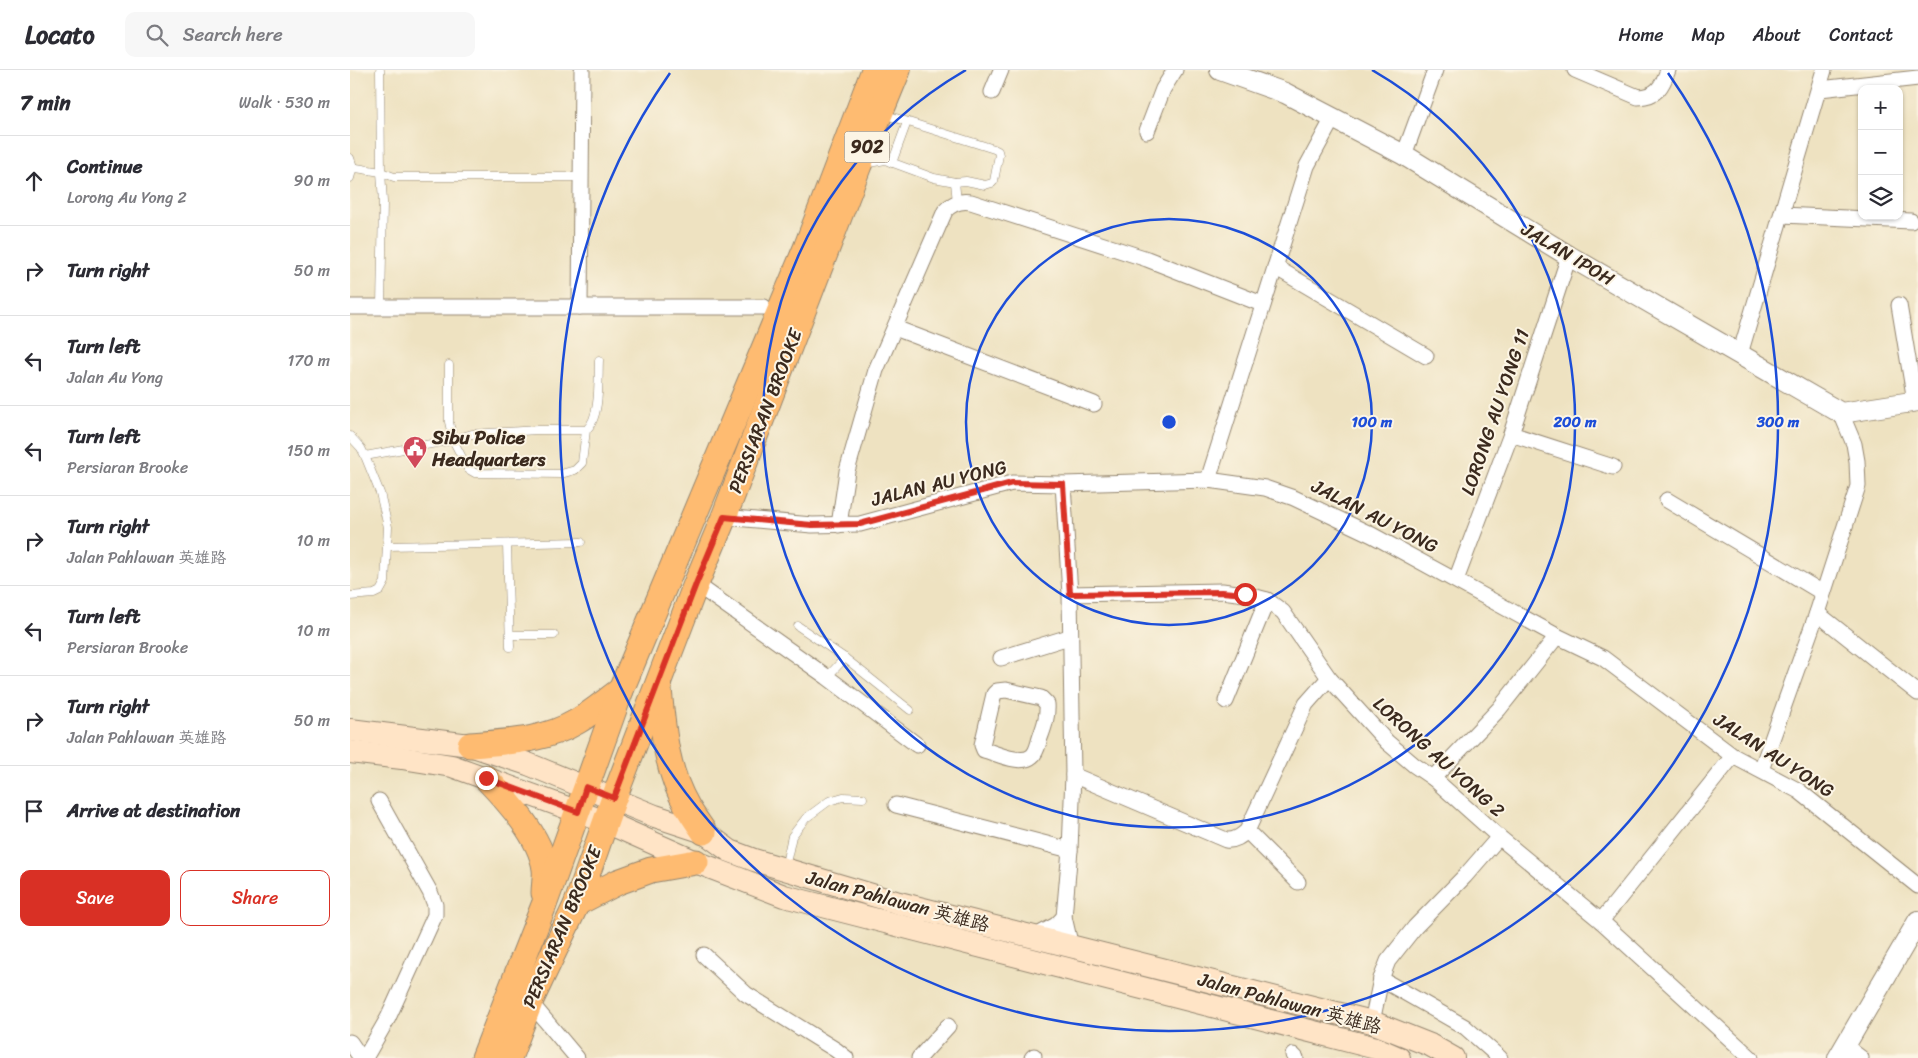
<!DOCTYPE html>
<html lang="en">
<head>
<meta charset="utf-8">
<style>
	:root { --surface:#fff; --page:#f7f7f7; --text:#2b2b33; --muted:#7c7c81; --line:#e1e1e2; --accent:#d93025 }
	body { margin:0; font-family:Sriracha,"LXGW WenKai TC",sans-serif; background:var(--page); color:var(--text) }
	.controls { position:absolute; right:15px; top:15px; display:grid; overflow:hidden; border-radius:10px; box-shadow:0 1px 4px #0004 }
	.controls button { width:45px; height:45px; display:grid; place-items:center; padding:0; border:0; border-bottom:1px solid var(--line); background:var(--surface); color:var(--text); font:25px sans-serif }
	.stop { position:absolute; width:15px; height:15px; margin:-11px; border:4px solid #d93025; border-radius:50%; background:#fff }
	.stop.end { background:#d93025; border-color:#fff; box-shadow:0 1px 5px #0008 }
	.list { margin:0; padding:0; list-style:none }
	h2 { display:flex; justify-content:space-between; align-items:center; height:65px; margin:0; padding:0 20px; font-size:21px }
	h2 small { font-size:16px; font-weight:400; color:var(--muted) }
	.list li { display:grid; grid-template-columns:32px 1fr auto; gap:15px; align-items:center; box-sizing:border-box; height:90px; padding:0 20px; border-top:1px solid var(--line) }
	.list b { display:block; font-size:19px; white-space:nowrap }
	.list p { margin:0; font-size:16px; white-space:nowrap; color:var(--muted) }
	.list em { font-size:16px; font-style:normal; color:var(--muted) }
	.actions { display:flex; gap:10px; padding:15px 20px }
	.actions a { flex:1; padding:11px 0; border:1px solid var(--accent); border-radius:10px; text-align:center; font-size:18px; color:var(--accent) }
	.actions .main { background:var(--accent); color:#fff }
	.icon { flex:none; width:28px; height:28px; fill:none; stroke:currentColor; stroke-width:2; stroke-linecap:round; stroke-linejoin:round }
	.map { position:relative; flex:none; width:1568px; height:988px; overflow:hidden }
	header { display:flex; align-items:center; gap:30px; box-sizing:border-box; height:70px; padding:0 25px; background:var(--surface); border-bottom:1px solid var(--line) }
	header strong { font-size:24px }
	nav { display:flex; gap:28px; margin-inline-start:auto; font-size:18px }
	.search { width:350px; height:45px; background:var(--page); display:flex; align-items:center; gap:12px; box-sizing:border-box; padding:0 18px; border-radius:10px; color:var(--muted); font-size:19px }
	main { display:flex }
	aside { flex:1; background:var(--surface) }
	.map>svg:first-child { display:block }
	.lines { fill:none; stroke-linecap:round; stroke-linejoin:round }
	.service-casing { stroke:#948670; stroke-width:9 }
	.minor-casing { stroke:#948670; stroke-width:17 }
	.tertiary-casing { stroke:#948670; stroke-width:22 }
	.secondary-casing { stroke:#948670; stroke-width:24 }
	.primary-casing { stroke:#948670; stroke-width:27 }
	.service { stroke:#fff; stroke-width:8 }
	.minor { stroke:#fff; stroke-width:15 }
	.tertiary { stroke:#fff; stroke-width:20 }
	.secondary { stroke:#ffe4c6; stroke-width:22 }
	.primary { stroke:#febb71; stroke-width:25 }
	.route { stroke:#d93025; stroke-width:6 }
	.ring { fill:none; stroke:#1d4ed8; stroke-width:2.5 }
	.labels { text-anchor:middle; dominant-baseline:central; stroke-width:4; stroke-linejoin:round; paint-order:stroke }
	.shield { fill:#fcf5e5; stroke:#75675a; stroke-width:1 }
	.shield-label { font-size:18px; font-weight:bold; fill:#3b2a1e }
	.street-label { font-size:19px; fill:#3b2a1e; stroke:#fcf5e5 }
	.poi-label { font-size:19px; font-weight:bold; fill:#3b2a1e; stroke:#fcf5e5; text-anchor:start }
	.centre { fill:#1d4ed8; stroke:#fcf5e5; stroke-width:2.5 }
	.ring-label { font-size:15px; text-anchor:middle; font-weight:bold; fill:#1d4ed8; stroke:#fcf5e5; stroke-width:4; stroke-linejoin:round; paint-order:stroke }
</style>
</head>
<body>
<header>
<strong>Locato</strong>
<div class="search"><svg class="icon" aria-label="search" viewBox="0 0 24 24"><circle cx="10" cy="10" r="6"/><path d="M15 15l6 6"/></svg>Search here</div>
<nav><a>Home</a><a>Map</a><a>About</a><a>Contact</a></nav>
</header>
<main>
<aside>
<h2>7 min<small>Walk · 530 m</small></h2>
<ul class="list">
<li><svg class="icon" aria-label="ahead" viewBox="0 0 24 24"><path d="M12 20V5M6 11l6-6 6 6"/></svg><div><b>Continue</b><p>Lorong Au Yong 2</p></div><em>90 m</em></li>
<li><svg class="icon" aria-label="right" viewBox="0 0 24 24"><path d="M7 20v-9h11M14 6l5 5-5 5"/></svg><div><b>Turn right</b></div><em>50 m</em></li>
<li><svg class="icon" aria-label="left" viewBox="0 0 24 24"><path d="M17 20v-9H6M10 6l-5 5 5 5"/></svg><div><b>Turn left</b><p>Jalan Au Yong</p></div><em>170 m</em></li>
<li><svg class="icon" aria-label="left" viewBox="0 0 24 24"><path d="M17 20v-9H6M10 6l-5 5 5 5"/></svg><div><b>Turn left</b><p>Persiaran Brooke</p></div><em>150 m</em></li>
<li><svg class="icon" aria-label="right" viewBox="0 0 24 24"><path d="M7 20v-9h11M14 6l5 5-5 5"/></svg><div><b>Turn right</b><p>Jalan Pahlawan 英雄路</p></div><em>10 m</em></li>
<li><svg class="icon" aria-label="left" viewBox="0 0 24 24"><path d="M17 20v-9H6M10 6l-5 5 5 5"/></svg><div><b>Turn left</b><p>Persiaran Brooke</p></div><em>10 m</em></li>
<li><svg class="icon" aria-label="right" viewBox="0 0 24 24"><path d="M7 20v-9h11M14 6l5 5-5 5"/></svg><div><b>Turn right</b><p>Jalan Pahlawan 英雄路</p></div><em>50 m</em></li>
<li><svg class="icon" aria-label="arrive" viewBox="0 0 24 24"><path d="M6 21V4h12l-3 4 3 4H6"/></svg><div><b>Arrive at destination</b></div></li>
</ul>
<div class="actions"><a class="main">Save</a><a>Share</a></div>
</aside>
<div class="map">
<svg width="1568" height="988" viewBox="0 0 1568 988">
	<rect width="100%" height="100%" fill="#fcf5e5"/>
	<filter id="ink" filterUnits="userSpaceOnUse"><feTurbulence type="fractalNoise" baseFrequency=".02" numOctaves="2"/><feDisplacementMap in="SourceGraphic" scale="10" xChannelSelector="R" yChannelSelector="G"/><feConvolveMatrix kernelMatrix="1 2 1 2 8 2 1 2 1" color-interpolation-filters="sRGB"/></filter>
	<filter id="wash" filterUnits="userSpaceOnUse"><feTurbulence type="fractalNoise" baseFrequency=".0096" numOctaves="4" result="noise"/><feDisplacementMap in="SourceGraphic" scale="20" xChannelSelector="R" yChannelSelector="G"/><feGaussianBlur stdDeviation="1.12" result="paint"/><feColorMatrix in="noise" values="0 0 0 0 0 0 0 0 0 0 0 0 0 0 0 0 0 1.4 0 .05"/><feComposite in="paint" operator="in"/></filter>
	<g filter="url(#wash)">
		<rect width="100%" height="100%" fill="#eee2c1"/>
	</g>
	<g filter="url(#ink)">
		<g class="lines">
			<defs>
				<g id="service">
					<polyline points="30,0 31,102 33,132 31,236"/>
					<polyline points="0,88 3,97 0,108"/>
					<polyline points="542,93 557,52"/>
					<polyline points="514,94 535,90 584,108 605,112 616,111 635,115 642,113 644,111 649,85 648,81 644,79 533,44"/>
					<polyline points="0,97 31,102 44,107 232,107"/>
					<polyline points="605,112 607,132"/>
					<polyline points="99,295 99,352 103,370 118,399 125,403 211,404 225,400 232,393 236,360"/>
					<polyline points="0,366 11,378 15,386 30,423 38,457 35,512 30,521 24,524 0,526"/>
					<path d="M15 386 103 370 122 364 187 360H236C251 348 248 308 249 290"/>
					<polyline points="157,474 160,577"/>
					<polyline points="38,476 231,472"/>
					<polyline points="448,556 495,588 560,640"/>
					<polyline points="160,565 204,565"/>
					<polyline points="477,607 495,588"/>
					<polyline points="435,798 442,766 456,748 479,731 493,727 513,728"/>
				</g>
				<g id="minor">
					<path d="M1225 0 1288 27C1307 26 1312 17 1318 0"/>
					<polyline points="1470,19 1568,8"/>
					<polyline points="642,22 651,0"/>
					<polyline points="797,61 813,19 825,0"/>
					<polyline points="1054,85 1085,0"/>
					<polyline points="1432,145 1561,151"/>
					<polyline points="925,197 1076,286"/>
					<polyline points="1549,235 1565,331"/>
					<polyline points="0,237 414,237"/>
					<polyline points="230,237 232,0"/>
					<polyline points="545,258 744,334"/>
					<polyline points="1390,284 1474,0"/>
					<polyline points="1161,364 1263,397"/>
					<polyline points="858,410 957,96 983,48"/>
					<polyline points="713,414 720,524 723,705 720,780 714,847 721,877"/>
					<polyline points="1317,430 1473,523"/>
					<polyline points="374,447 462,455 510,454 662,413 713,414 858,410 915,418 944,428 1022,465 1207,566 1253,588 1383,686 1449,721 1568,816"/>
					<path d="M489 455 497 401 526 300 595 141C602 133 610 130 621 132L797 189 912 234"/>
					<polyline points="1106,510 1161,364 1219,186"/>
					<polyline points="346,514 477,607 567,675"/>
					<polyline points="720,524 872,521 895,524 917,530 933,542 979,608 1037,672 1064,695 1083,708 1149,767 1251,851 1401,988"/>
					<polyline points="1467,543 1568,623"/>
					<polyline points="651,588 719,567"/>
					<path d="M656 620 691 628 697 634C698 646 694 657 690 668 688 674 687 682 682 686 671 696 646 683 634 680L632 675 644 624 647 621Z"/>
					<polyline points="876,631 917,530"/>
					<polyline points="1411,700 1467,543 1508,416 1507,391 1504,374 1491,343"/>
					<path d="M723 705 876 770C885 771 891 766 897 761L956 634 979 608"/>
					<polyline points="1083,708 1149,639 1207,566"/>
					<polyline points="546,735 720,780"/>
					<polyline points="897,761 948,812"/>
					<polyline points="1251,851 1383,686"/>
					<polyline points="684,867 706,855 714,847"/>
					<polyline points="354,885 396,924 486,980 496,988"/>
					<polyline points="1031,909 1115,957 1150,988"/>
					<polyline points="180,932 227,988"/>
					<polyline points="1022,952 1031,909 1038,891 1065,857 1115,806 1149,767"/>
					<polyline points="0,972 11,988"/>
					<polyline points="1495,976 1511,988"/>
					<polyline points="943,985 946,988"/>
					<polyline points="15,988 38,948 85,845 85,835 80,822 29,731"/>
					<polyline points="569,988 598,956"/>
					<polyline points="682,988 684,986"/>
				</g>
				<g id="tertiary">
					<polyline points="870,0 935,23 1054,85 1219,186 1491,343 1568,331"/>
					<polyline points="1488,988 1568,851"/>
				</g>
				<g id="secondary">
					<polyline points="0,660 120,675 178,694 305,746 354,762 380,781 404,790 549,833 1022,952 1080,975 1103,988"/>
					<polyline points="0,682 52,688 102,696 256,752 346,792 434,826 1026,978 1049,988"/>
				</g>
				<g id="primary">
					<path d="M309 619C313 659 316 700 337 736 342 745 348 753 354 762"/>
					<path d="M120 675C157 672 195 671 228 651 243 642 257 630 271 620"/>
					<path d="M136 708C158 731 191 767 195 799 196 807 194 815 194 823"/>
					<polyline points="227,833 268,812 301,800 346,792"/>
					<polyline points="134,988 194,835 271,620 456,178 524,0"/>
					<polyline points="159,988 180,932 227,833 264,728 346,514 374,447 509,95 548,0"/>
				</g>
			</defs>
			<use href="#service" class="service-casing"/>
			<use href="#minor" class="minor-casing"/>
			<use href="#tertiary" class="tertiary-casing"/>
			<use href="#secondary" class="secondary-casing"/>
			<use href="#primary" class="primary-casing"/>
			<use href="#service" class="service"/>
			<use href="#minor" class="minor"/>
			<use href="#tertiary" class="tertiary"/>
			<use href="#secondary" class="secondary"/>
			<use href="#primary" class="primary"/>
		</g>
	</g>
	<g class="lines" filter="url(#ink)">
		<polyline class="route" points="136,708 228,742 236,717 264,728 346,514 374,447 462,455 510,454 662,413 713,414 720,524 872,522 895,524"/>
	</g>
	<g class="ring">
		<circle cx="819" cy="352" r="203"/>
		<path d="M1022 0A406 406 0 1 1 616 0"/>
		<path d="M1318 3A609 609 0 1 1 320 3"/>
	</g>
	<defs>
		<symbol id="civic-pin" viewBox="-11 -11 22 30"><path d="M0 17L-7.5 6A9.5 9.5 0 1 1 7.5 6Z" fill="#d1495b" stroke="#fcf5e5"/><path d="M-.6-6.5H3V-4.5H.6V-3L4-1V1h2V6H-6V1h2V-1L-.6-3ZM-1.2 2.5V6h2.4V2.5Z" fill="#fff"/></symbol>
	</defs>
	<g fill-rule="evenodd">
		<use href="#civic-pin" x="51" y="364" width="28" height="38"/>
	</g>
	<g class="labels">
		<rect class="shield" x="494.5" y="61.5" width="45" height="31" rx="4"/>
		<g class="shield-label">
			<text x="517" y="77">902</text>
		</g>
		<g class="street-label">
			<text transform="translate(1218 184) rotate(31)">JALAN IPOH</text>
			<text transform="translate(415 341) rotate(-69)">PERSIARAN BROOKE</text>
			<text transform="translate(1145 342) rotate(-71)">LORONG AU YONG 11</text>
			<text transform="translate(589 413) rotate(-14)">JALAN AU YONG</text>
			<text transform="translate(1025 446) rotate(27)">JALAN AU YONG</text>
			<text transform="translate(1424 685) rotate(33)">JALAN AU YONG</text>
			<text transform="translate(1089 687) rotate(42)">LORONG AU YONG 2</text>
			<text transform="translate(548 831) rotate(15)">Jalan Pahlawan 英雄路</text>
			<text transform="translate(212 857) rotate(-67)">PERSIARAN BROOKE</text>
			<text transform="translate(940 933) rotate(15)">Jalan Pahlawan 英雄路</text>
		</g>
		<g class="poi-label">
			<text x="82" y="367">Sibu Police<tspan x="82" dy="22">Headquarters</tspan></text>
		</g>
	</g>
	<circle cx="819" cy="352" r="8" class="centre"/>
	<g class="ring-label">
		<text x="1022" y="357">100 m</text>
		<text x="1225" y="357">200 m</text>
		<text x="1428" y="357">300 m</text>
	</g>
</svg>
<div class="controls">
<button>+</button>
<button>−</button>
<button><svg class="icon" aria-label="layers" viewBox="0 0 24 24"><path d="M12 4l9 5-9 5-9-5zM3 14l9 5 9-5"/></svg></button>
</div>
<div class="stop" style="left:895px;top:524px"></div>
<div class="stop end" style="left:136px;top:708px"></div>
</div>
</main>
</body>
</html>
